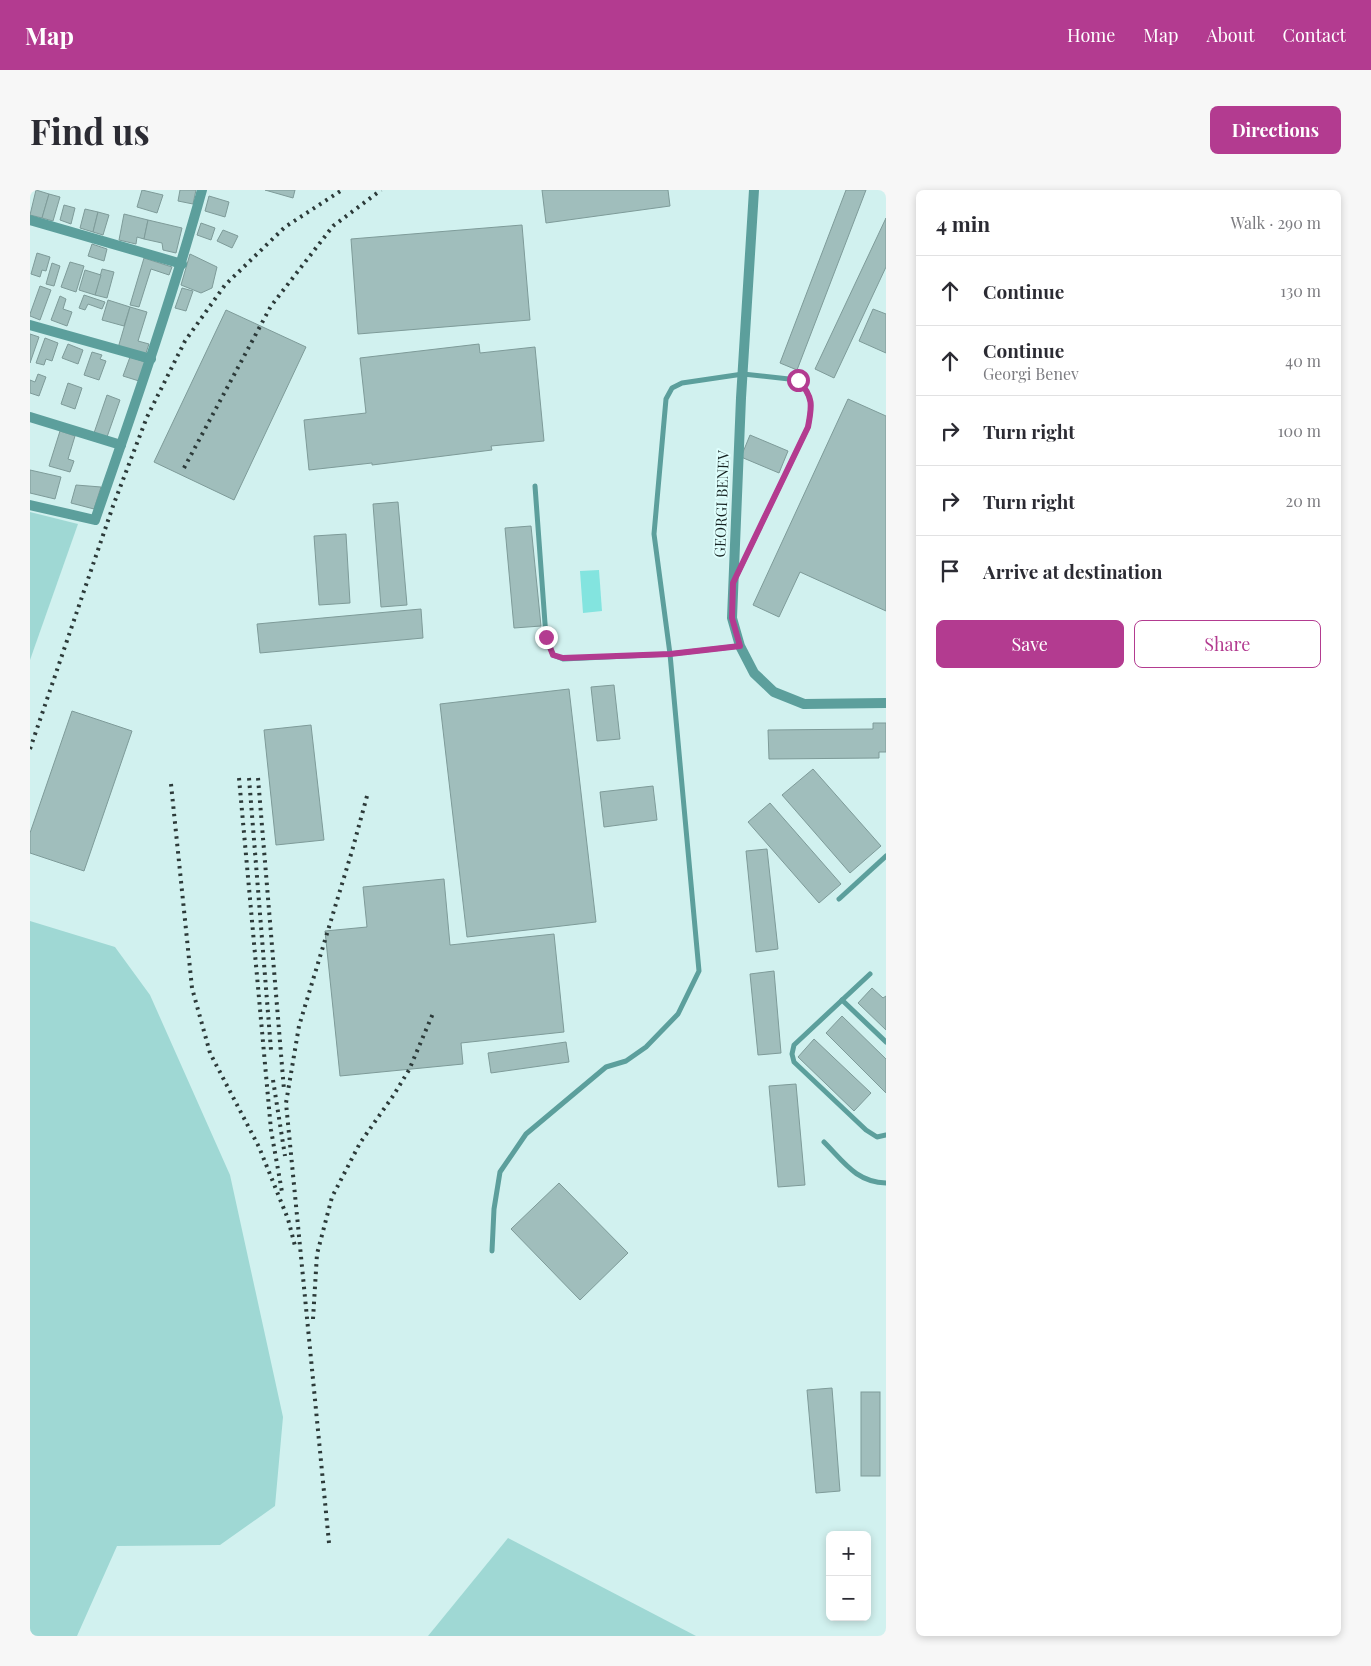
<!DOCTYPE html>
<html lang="en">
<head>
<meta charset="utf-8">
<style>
	:root { --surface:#fff; --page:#f7f7f7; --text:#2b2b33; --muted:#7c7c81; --line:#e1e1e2; --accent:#b33b90 }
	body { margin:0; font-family:"Playfair Display",serif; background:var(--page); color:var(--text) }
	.controls { position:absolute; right:15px; bottom:15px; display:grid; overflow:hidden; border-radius:8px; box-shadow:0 2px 8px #0003 }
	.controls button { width:45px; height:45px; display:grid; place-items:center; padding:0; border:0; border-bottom:1px solid var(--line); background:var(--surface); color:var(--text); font:25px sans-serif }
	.stop { position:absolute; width:15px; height:15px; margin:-11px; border:4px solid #b33b90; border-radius:50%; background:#fff }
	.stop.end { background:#b33b90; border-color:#fff; box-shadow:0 1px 5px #0008 }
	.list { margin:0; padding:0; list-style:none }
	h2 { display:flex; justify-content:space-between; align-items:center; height:65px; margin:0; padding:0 20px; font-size:21px }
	h2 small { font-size:16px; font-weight:400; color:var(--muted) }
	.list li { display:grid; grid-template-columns:32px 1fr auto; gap:15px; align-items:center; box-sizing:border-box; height:70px; padding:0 20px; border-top:1px solid var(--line) }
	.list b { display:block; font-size:19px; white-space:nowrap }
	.list p { margin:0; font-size:16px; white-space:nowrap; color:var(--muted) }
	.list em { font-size:16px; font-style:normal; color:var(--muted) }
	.actions { display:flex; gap:10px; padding:15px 20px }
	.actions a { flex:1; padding:11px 0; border:1px solid var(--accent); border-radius:8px; text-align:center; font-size:18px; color:var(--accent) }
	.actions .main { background:var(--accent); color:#fff }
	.icon { flex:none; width:28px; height:28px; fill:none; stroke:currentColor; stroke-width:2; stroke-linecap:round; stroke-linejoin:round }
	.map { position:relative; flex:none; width:856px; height:1446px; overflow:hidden; border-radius:8px }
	header { display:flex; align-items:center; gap:30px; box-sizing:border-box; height:70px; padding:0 25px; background:var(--accent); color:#fff }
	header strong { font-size:24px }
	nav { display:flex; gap:28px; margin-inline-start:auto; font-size:18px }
	.intro { display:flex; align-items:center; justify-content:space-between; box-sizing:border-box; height:120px; padding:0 30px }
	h1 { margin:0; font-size:35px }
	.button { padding:12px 22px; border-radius:8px; background:var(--accent); color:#fff; font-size:18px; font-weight:700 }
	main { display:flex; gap:30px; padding:0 30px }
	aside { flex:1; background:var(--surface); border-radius:8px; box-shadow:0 2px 8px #0003 }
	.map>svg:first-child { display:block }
	.green { fill:#9fd8d4 }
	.water { fill:#83e4df }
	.building { fill:#a0bebc; stroke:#7e9b99 }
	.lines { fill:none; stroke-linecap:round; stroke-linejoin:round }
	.service { stroke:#5c9f9c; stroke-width:5 }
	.minor { stroke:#5c9f9c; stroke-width:10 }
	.rail { stroke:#2c3a39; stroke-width:4; stroke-dasharray:2.5 5; stroke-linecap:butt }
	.route { stroke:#b33b90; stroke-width:6 }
	.labels { text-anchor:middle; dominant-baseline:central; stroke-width:4; stroke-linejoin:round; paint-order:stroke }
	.street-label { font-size:15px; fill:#162221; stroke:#defefc }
</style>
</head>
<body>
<header>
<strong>Map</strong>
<nav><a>Home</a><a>Map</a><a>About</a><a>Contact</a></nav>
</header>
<div class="intro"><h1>Find us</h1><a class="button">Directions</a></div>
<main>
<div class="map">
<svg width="856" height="1446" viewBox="0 0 856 1446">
	<rect width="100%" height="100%" fill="#d1f1ef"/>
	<g class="green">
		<polygon points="0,322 48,334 0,470"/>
		<polygon points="0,731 85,757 120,805 200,985 253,1227 245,1316 190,1355 87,1356 47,1446 0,1446"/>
		<polygon points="478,1348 666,1446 398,1446"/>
	</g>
	<polygon class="water" points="569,380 572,421 553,423 550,381"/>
	<g class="building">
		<polygon points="6,0 19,4 12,28 0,25"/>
		<polygon points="112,0 133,5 127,23 107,17"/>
		<polygon points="150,0 166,0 163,14 148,11"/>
		<polygon points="235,0 265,0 263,8"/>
		<polygon points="512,0 638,0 640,16 516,33"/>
		<polygon points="816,0 836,0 767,180 750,173"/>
		<polygon points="19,4 30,7 23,31 12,28"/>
		<polygon points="179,6 199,12 195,27 175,21"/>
		<polygon points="34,15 45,18 41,34 30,30"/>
		<polygon points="55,19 68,22 63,42 50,38"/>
		<polygon points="68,22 79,25 73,45 63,42"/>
		<polygon points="94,24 118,30 114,49 107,47 106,54 89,50"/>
		<polygon points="856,28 856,77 804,188 785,179"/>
		<polygon points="118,30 152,38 146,63 133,60 132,53 114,49"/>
		<polygon points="171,33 185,38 181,50 167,45"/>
		<polygon points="492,35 500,130 328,144 321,49"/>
		<polygon points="193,40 208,46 202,58 187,51"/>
		<polygon points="62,54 77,59 74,71 58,66"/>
		<polygon points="7,63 20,67 16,81 12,80 10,87 1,84"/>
		<polygon points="160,64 187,77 182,98 171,103 151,95"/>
		<polygon points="114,68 142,77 139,85 121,79 109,117 100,115"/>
		<polygon points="40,72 54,76 46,102 31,97"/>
		<polygon points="22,73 30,76 24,96 16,94"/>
		<polygon points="72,79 84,82 77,108 65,105"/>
		<polygon points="55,80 71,85 65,105 49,100"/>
		<polygon points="10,96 21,100 10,130 0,126 0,124"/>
		<polygon points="152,98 163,101 156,121 145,118"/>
		<polygon points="54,105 75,112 72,119 58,114 55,120 49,118"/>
		<polygon points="30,106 36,109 33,119 42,122 37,136 21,130"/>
		<polygon points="78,110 100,117 94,136 72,130"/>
		<polygon points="100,117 117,122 108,151 119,154 115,166 88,158"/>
		<polygon points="843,119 856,124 856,163 829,151"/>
		<polygon points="196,120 276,157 204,310 124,272"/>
		<polygon points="0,144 9,147 0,173"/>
		<polygon points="15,148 28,153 22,171 16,169 14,175 6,173"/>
		<polygon points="38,154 53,160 48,174 32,168"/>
		<polygon points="449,154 450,163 505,157 514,251 461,256 462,260 342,275 342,273 279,280 274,230 336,223 330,168"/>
		<polygon points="62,162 72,165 70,169 76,171 69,190 54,185"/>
		<polygon points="100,167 115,172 109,191 93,186"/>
		<polygon points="8,184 16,187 9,206 0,203 0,190 5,192"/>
		<polygon points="38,193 52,198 45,219 31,214"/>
		<polygon points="77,205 90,210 77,247 64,243"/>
		<polygon points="818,209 856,226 856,421 770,382 749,427 723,415"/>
		<polygon points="30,241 45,246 38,269 44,271 40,282 19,276"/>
		<polygon points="720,245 758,261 749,283 711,267"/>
		<polygon points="0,280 31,287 25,309 0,303"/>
		<polygon points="46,295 71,297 64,319 41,313"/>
		<polygon points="368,312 377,415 351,417 343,314"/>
		<polygon points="501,336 511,436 484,438 475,338"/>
		<polygon points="316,344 320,413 289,415 284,346"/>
		<polygon points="391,419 393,448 230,463 227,434"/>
		<polygon points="584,495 590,549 567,551 561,497"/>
		<polygon points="539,499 566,732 437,747 410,514"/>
		<polygon points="42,521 102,541 54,681 0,663 0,643"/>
		<polygon points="843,533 856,533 856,562 849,562 849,568 739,569 738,540 843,539"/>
		<polygon points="281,535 294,650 246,655 234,540"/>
		<polygon points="783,579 851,656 820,683 752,605"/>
		<polygon points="623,596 627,630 574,637 570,602"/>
		<polygon points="740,613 811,694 789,713 718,632"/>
		<polygon points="737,659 748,759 726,762 716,661"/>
		<polygon points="414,689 420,755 524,744 534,842 431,853 433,874 310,886 295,741 337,737 333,697"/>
		<polygon points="744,781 751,863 728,865 720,784"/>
		<polygon points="842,798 853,808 856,806 856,840 828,813"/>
		<polygon points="812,826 856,869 856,903 796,843"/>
		<polygon points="784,849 841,903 824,921 768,867"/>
		<polygon points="536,852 539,872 461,883 458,863"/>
		<polygon points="766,894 775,995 748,997 739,896"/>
		<polygon points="529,993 598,1063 550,1110 481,1039"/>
		<polygon points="802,1198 810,1301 786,1303 777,1200"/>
		<rect x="831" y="1202" width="19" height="84"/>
	</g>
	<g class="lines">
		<g class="service">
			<polyline points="505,296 516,447 523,465 533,469 640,464 710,456"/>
			<polyline points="809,709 856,666"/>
			<polyline points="840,784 764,855 762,864 764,872 836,940 847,947 856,945"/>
			<polyline points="812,810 856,852"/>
			<path d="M794 952C814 972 826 992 856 993"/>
			<path d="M462 1061 464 1019 470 982 496 944 576 877 596 871 616 857 648 824 669 781 640 464 624 344 636 209 642 198 652 193 713 184 768 190C784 207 782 216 778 237L707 385"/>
		</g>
		<g class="minor">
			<polyline points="724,0 711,208 702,428 710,456 724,483 744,502 774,514 856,513"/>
			<polyline points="0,30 152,74"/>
			<polyline points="0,135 121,169"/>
			<polyline points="0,227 91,255"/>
			<path d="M0 315 65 330C103 220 141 112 172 0"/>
		</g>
		<g class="rail">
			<polyline points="154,278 241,116 303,36 351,0"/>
			<polyline points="0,559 83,316 117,227 155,151 195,95 255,37 312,0"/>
			<polyline points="209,588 241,940 252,1002"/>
			<polyline points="219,588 241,860"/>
			<polyline points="228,588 254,900"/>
			<polyline points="141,594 162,798 180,863 229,957 258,1029 265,1056"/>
			<polyline points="243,890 255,966"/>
			<polyline points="283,1129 287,1064 302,1007 330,953 363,906 379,880 404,821"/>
			<polyline points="299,1353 256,913 269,836 322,661 337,606"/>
		</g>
	</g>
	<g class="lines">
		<path class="route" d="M516 447 523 465 533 468 640 464 710 456 702 428 703 393 778 237C782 216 784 207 768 190"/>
	</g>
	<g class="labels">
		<g class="street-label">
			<text transform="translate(691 314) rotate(-88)">GEORGI BENEV</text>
		</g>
	</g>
</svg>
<div class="controls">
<button>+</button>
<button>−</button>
</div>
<div class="stop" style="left:768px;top:190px"></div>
<div class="stop end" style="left:516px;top:447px"></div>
</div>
<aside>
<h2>4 min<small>Walk · 290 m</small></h2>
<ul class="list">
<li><svg class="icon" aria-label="ahead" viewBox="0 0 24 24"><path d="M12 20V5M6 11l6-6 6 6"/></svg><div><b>Continue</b></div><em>130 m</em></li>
<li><svg class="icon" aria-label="ahead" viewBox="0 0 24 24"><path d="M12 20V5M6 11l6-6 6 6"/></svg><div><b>Continue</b><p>Georgi Benev</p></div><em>40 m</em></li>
<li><svg class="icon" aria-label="right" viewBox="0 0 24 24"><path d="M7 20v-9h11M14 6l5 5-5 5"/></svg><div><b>Turn right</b></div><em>100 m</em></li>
<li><svg class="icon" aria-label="right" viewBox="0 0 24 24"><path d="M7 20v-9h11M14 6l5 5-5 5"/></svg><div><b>Turn right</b></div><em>20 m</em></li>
<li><svg class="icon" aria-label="arrive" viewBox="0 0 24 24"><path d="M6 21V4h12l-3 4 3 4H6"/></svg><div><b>Arrive at destination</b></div></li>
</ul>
<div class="actions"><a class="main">Save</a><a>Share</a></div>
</aside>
</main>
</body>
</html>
